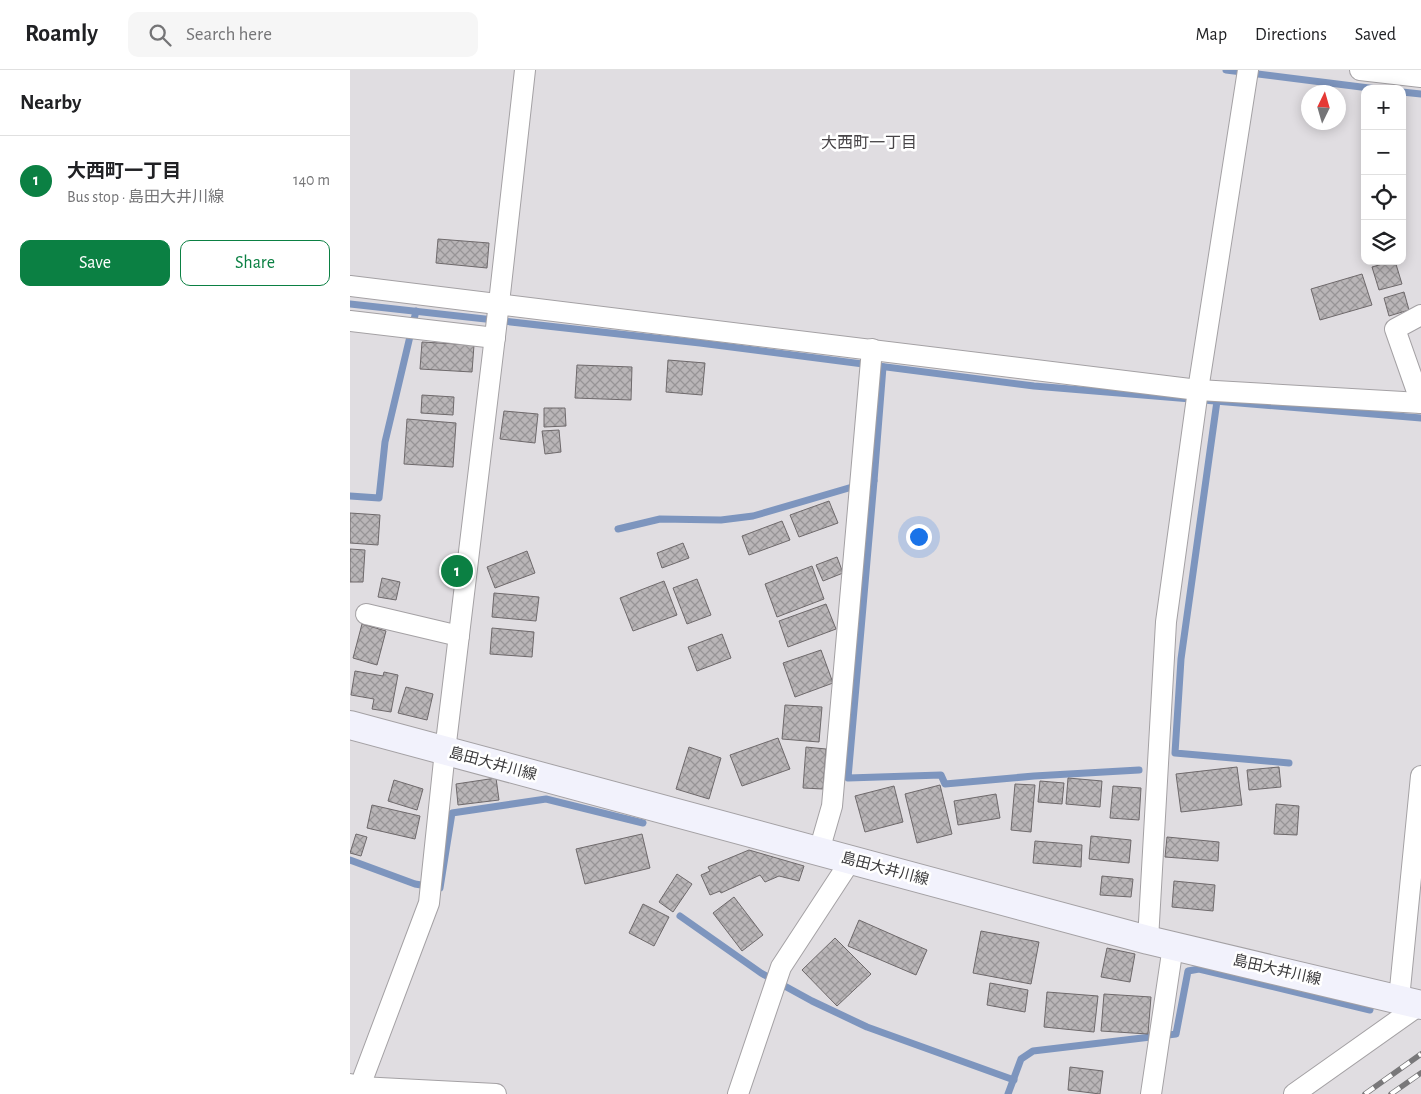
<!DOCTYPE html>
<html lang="en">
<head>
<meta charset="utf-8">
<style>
	:root { --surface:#fff; --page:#f6f6f6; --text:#202124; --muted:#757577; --line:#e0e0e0; --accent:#0b8043 }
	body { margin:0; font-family:"Alegreya Sans","Noto Sans JP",sans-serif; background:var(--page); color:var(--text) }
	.controls { position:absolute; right:15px; top:15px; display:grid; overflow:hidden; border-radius:10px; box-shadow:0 2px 12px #0003 }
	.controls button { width:45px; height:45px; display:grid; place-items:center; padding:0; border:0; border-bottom:1px solid var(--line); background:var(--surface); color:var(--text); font:25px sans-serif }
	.compass { position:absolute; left:951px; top:15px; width:45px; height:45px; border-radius:50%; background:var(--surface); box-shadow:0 2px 12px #0003; rotate:5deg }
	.you { position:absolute; left:568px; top:466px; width:18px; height:18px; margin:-12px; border:4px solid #fff; border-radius:50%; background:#1a73e8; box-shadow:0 0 0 8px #1a73e833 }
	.badge { display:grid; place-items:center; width:32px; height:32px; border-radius:50%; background:var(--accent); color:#fff; font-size:16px; font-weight:700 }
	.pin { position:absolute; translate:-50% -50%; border:2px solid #fff; box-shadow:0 1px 5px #0006 }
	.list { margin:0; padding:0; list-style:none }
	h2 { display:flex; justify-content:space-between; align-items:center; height:65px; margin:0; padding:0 20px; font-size:21px }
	h2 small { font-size:16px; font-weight:400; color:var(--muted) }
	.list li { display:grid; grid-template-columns:32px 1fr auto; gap:15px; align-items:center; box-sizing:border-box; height:90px; padding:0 20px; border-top:1px solid var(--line) }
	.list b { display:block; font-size:19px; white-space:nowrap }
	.list p { margin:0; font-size:16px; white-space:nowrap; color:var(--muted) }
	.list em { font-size:16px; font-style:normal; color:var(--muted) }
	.actions { display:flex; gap:10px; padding:15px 20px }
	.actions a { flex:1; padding:11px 0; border:1px solid var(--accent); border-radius:10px; text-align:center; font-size:18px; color:var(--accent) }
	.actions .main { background:var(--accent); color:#fff }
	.icon { flex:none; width:28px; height:28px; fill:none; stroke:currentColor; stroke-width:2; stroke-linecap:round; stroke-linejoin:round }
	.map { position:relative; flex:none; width:1071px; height:1024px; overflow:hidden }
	header { display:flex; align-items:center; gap:30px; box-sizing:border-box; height:70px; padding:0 25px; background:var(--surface); border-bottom:1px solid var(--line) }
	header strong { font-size:24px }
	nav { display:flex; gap:28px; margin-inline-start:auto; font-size:18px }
	.search { width:350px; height:45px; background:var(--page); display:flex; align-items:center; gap:12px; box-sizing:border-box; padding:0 18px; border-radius:10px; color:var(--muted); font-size:19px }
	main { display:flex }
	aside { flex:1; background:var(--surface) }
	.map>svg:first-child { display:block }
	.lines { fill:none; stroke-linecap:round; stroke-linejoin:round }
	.stream { stroke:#7d95be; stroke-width:7 }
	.building { fill:url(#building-cross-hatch); stroke:#6e696b }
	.minor-casing { stroke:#a4a1a4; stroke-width:22 }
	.secondary-casing { stroke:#a4a1a4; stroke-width:30 }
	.minor { stroke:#fff; stroke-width:20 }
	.secondary { stroke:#f2f2fc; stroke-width:28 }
	.rail-casing { stroke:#79787a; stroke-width:5.5 }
	.rail { stroke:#fff; stroke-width:4; stroke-dasharray:11; stroke-linecap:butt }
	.labels { text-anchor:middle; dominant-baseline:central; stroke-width:5; stroke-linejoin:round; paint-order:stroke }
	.street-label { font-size:15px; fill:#3a393b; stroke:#fff }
	.neighbourhood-label { font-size:16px; fill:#484548; stroke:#fff }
</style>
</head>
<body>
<header>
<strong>Roamly</strong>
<div class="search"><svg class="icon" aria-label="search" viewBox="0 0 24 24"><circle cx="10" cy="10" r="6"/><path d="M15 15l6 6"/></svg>Search here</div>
<nav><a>Map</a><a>Directions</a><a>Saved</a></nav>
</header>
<main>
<aside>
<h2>Nearby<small></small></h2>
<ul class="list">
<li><span class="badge">1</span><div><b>大西町一丁目</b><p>Bus stop · 島田大井川線</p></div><em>140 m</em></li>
</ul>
<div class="actions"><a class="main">Save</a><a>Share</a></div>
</aside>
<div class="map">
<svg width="1071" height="1024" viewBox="0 0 1071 1024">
	<defs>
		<pattern id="building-cross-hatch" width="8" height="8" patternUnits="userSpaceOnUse" patternTransform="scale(1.25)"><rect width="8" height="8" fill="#b9b5b7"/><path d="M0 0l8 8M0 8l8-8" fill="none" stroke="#979496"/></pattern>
	</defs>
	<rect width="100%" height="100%" fill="#e0dde1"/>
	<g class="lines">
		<g class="stream">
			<polyline points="876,0 1027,19"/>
			<polyline points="1052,22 1071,24"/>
			<polyline points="0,234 350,273 684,316 1071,348"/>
			<polyline points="867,331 831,589 825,683 939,693"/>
			<polyline points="524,411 498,708 591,705 595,714 684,706 789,700"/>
			<polyline points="519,413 524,411 533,297"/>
			<polyline points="0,426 29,428 35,372 66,241"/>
			<polyline points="268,459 310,449 371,450 403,446 509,415"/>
			<polyline points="0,790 65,814 90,818 102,743 196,729 293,753"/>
			<polyline points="330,846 411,903 462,931 517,957 664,1010"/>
			<polyline points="658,1024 671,989 683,981 826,964 838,901 849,899 1020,940"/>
		</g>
	</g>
	<g class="building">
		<polygon points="88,169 139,173 137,198 86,193"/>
		<polygon points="1043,191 1045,191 1052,214 1029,220 1022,197"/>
		<polygon points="1012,204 1022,235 970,250 961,219"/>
		<polygon points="1054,222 1059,240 1039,246 1034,228"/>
		<polygon points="72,272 124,275 122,302 70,299"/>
		<polygon points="318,290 355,293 352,325 316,322"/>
		<polygon points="227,295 282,297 281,330 225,328"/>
		<polygon points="72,325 104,327 103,345 71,343"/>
		<polygon points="194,338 215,338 216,356 194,357"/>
		<polygon points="154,341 188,344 185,373 150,369"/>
		<polygon points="57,349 106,353 103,397 54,394"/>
		<polygon points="209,360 211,382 195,384 192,361"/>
		<polygon points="479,431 488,453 449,467 440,445"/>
		<polygon points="0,443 30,445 28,475 0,473"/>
		<polygon points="432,451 440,470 399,485 392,466"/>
		<polygon points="333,473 339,488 312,498 307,483"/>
		<polygon points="0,479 15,480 13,512 0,512"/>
		<polygon points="177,481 185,503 145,518 137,497"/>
		<polygon points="487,487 493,503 473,511 466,495"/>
		<polygon points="462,496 474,529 427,547 415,514"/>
		<polygon points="32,508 50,512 46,530 28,527"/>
		<polygon points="347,509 361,545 337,554 323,518"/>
		<polygon points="314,511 327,545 283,561 270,528"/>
		<polygon points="144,523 189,527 186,551 142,547"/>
		<polygon points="476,534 486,559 438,577 429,551"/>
		<polygon points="12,554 36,561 27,595 3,588"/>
		<polygon points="142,558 184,562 182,587 140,584"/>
		<polygon points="372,564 381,588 347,601 338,577"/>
		<polygon points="471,580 483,613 445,627 433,593"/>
		<polygon points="5,601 33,606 34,602 48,605 41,642 22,639 24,629 1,625"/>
		<polygon points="56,617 83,624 77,650 48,643"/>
		<polygon points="435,635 472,637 469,672 432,669"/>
		<polygon points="428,668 440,699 392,716 380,685"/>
		<polygon points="339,677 371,688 359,729 326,719"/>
		<polygon points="456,677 476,679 473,719 453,718"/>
		<polygon points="887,697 892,735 831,742 826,704"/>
		<polygon points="929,697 931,717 899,720 897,700"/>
		<polygon points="146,708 149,730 108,735 106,714"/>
		<polygon points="718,708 752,711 750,737 716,734"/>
		<polygon points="44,710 73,719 67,740 38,731"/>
		<polygon points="690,711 714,713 712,734 688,732"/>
		<polygon points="665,714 685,715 681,762 661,760"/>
		<polygon points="590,715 602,764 567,773 555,724"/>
		<polygon points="544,716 553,752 515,762 505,726"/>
		<polygon points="763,716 791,718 789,750 760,748"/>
		<polygon points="646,724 650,748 608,755 604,731"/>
		<polygon points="926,734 949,736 947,765 924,764"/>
		<polygon points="22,735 70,746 65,769 17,758"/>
		<polygon points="6,764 17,767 11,786 0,783"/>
		<polygon points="292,764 300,798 235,814 226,779"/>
		<polygon points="741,766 781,770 779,793 739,789"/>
		<polygon points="817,767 869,772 868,791 815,787"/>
		<polygon points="685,771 732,775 731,797 683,793"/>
		<polygon points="399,780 454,796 449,811 429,806 415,812 410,805 371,823 370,821 360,825 351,805 360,801 358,797"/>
		<polygon points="327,804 342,814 323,842 309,832"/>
		<polygon points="752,806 783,809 781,827 750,825"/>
		<polygon points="824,811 865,815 863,841 822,837"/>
		<polygon points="384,827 413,865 392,881 363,843"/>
		<polygon points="293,834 319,847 304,876 279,863"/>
		<polygon points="509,850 577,880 566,905 498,876"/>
		<polygon points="631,861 689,872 681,914 623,903"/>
		<polygon points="485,868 521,904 487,936 452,900"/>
		<polygon points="757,878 785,884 780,912 751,907"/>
		<polygon points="640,913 678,920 675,942 637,935"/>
		<polygon points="697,922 748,926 744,962 694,957"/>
		<polygon points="754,924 801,927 798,964 751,961"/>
		<polygon points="720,997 753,1001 750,1024 718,1020"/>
	</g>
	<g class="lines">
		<defs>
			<g id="minor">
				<polyline points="1010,0 1071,7"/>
				<polyline points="0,216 848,320 1071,333"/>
				<polyline points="0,251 145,268"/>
				<polyline points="1071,333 1045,259 1071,245"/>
				<polyline points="16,544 109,566"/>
				<polyline points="469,781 482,736 522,279"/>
				<polyline points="798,870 816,552 848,320 898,0"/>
				<polyline points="1049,929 1071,706"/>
				<polyline points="0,1014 10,1017 146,1024"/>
				<polyline points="7,1024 79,833 95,681 149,233 175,0"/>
				<polyline points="388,1024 431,897 501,790"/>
				<polyline points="801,1024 823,876"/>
				<polyline points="944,1024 1071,934"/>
			</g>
			<polyline id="secondary" points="0,655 798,870 1071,935"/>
		</defs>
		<use href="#minor" class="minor-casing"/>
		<use href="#secondary" class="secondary-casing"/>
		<use href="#minor" class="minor"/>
		<use href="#secondary" class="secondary"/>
		<defs>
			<g id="rail">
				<polyline points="1015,1024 1071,984"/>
				<polyline points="1041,1024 1071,1003"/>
			</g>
		</defs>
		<use href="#rail" class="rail-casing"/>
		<use href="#rail" class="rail"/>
	</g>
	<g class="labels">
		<g class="street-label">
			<text transform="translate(143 694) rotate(15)">島田大井川線</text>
			<text transform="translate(535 799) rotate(15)">島田大井川線</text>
			<text transform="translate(927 900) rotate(13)">島田大井川線</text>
		</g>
		<g class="neighbourhood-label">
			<text x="519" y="73">大西町一丁目</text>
		</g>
	</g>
</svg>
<div class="controls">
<button>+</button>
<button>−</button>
<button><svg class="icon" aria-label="locate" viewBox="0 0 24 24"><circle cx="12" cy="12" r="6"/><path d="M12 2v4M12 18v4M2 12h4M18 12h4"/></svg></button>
<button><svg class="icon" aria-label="layers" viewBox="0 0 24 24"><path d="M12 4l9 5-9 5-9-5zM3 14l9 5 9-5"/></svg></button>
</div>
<svg class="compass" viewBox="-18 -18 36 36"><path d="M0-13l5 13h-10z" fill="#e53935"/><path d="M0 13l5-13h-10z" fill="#757577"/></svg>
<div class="you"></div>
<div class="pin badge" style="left:107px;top:501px">1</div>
</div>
</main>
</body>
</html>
